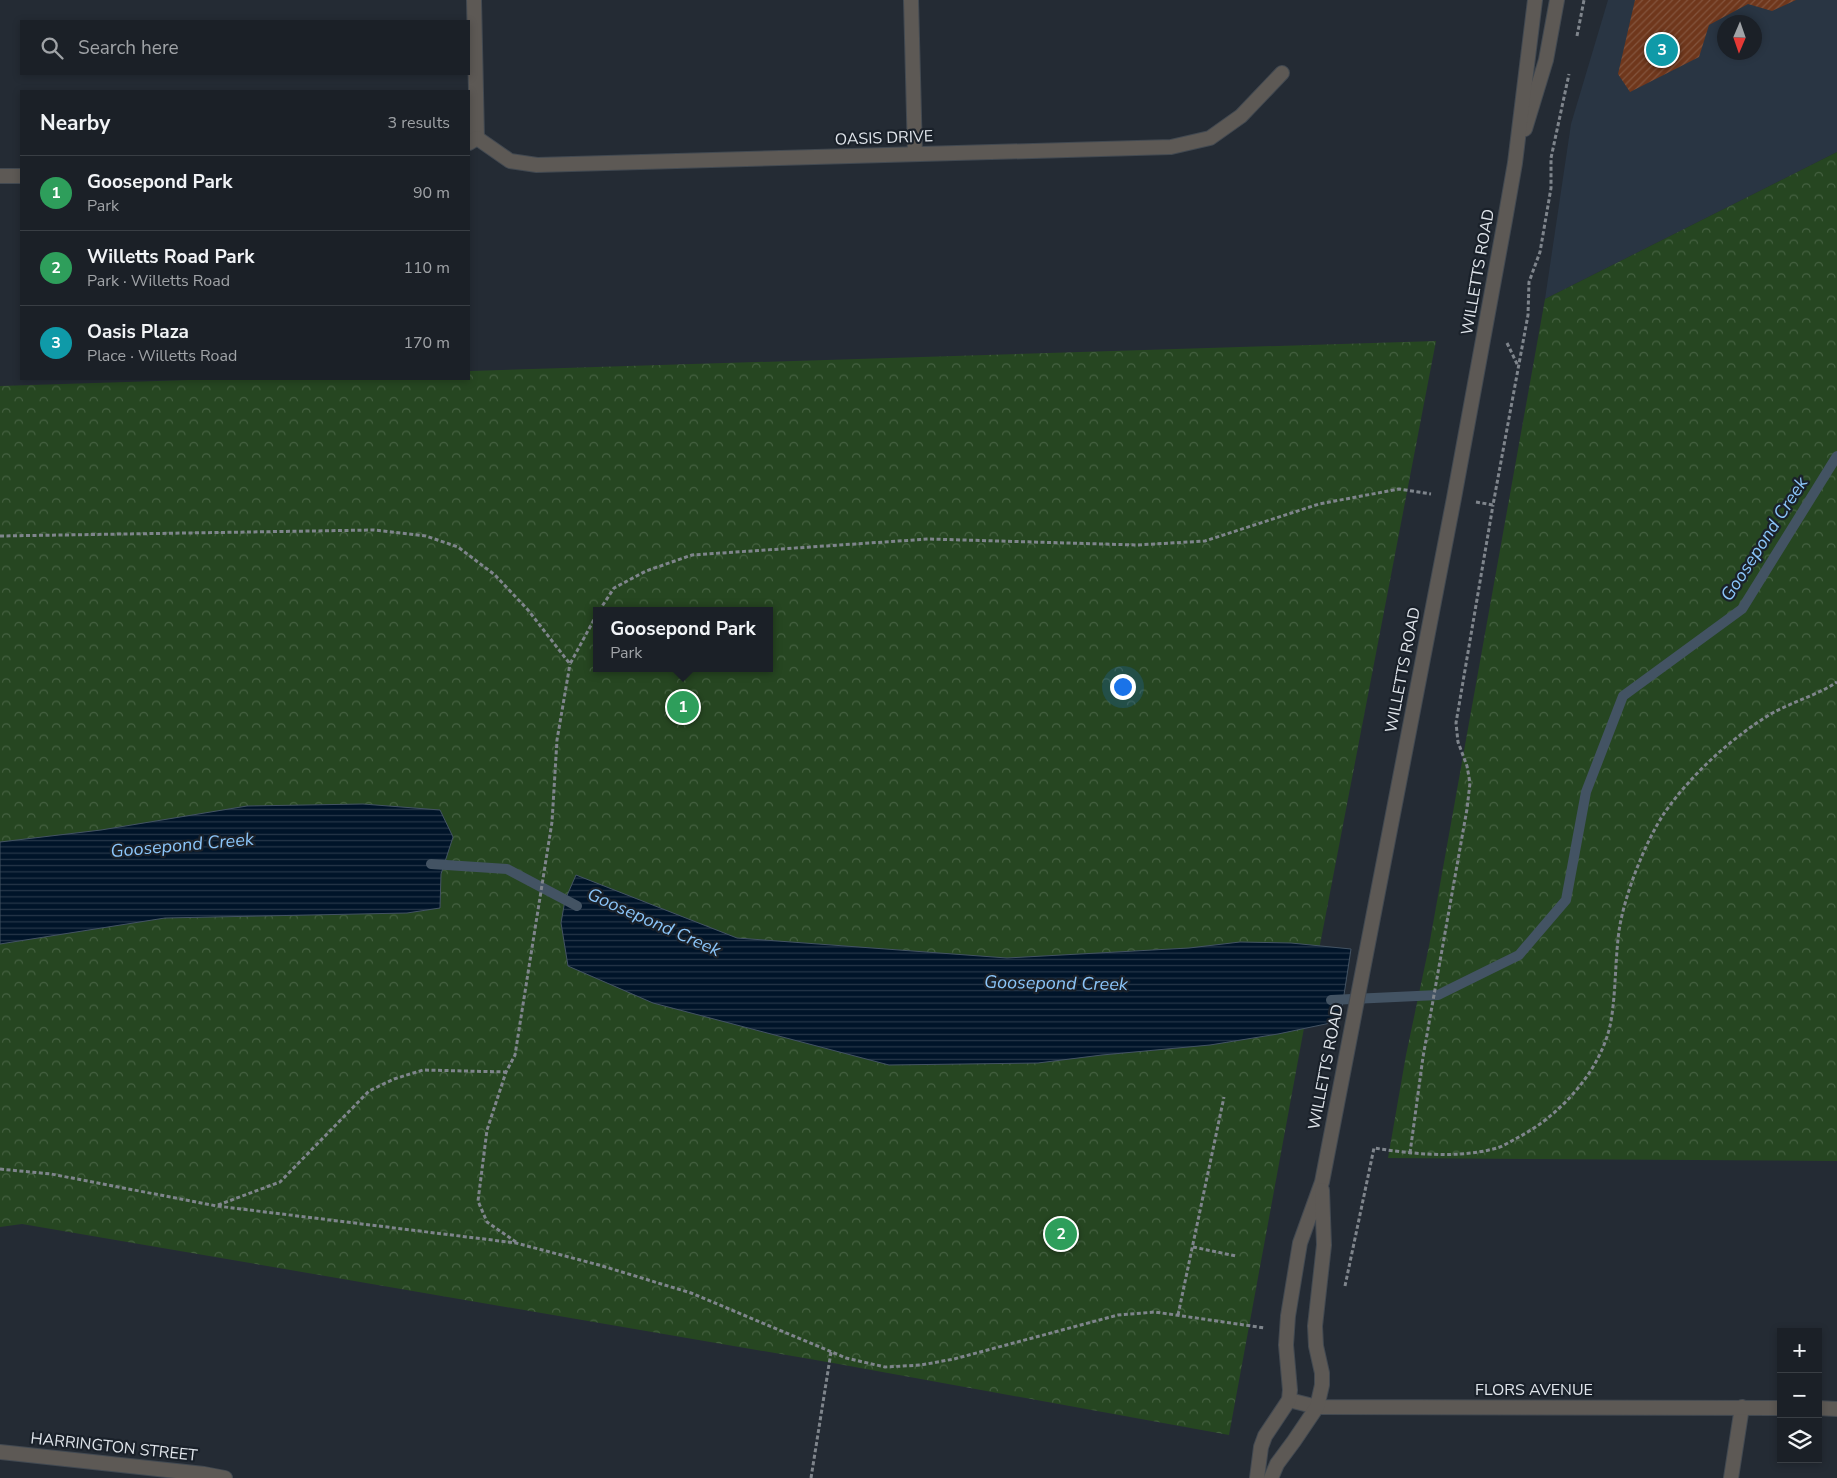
<!DOCTYPE html>
<html lang="en">
<head>
<meta charset="utf-8">
<style>
	:root { --surface:#1b2027; --page:#282d33; --text:#f1f3f6; --muted:#a0a3a7; --line:#393e44; --accent:#f49aa2 }
	body { margin:0; font-family:"Nunito Sans",sans-serif; background:var(--page); color:var(--text) }
	.controls { position:absolute; right:15px; bottom:15px; display:grid; overflow:hidden; border-radius:0px; box-shadow:0 2px 8px #0003 }
	.controls button { width:45px; height:45px; display:grid; place-items:center; padding:0; border:0; border-bottom:1px solid var(--line); background:var(--surface); color:var(--text); font:25px sans-serif }
	.compass { position:absolute; left:1717px; top:15px; width:45px; height:45px; border-radius:50%; background:var(--surface); box-shadow:0 2px 8px #0003; rotate:182deg }
	.you { position:absolute; left:1122px; top:686px; width:18px; height:18px; margin:-12px; border:4px solid #fff; border-radius:50%; background:#1a73e8; box-shadow:0 0 0 8px #1a73e833 }
	.badge { display:grid; place-items:center; width:32px; height:32px; border-radius:50%; background:var(--accent); color:#fff; font-size:16px; font-weight:700 }
	.pin { position:absolute; translate:-50% -50%; border:2px solid #fff; box-shadow:0 1px 5px #0006 }
	.popup { position:absolute; left:593px; top:607px; width:180px; height:65px; box-sizing:border-box; display:grid; place-content:center; border-radius:0px; background:var(--surface); filter:drop-shadow(0 1px 4px #0005); font-size:16px; white-space:nowrap; color:var(--muted) }
	.popup b { font-size:19px; color:var(--text) }
	.popup::after { content:''; position:absolute; left:50%; top:100%; margin-left:-10px; border:10px solid transparent; border-top-color:var(--surface) }
	.list { margin:0; padding:0; list-style:none }
	h2 { display:flex; justify-content:space-between; align-items:center; height:65px; margin:0; padding:0 20px; font-size:21px }
	h2 small { font-size:16px; font-weight:400; color:var(--muted) }
	.list li { display:grid; grid-template-columns:32px 1fr auto; gap:15px; align-items:center; box-sizing:border-box; height:75px; padding:0 20px; border-top:1px solid var(--line) }
	.list b { display:block; font-size:19px; white-space:nowrap }
	.list p { margin:0; font-size:16px; white-space:nowrap; color:var(--muted) }
	.list em { font-size:16px; font-style:normal; color:var(--muted) }
	.icon { flex:none; width:28px; height:28px; fill:none; stroke:currentColor; stroke-width:2; stroke-linecap:round; stroke-linejoin:round }
	.map { position:relative; flex:none; width:1837px; height:1478px; overflow:hidden }
	.search { position:absolute; background:var(--surface); box-shadow:0 2px 8px #0003; left:20px; top:20px; width:450px; height:55px; display:flex; align-items:center; gap:12px; box-sizing:border-box; padding:0 18px; border-radius:0px; color:var(--muted); font-size:19px }
	.panel { position:absolute; background:var(--surface); box-shadow:0 2px 8px #0003; left:20px; top:90px; width:450px; height:290px; border-radius:0px }
	.map>svg:first-child { display:block }
	.built { fill:#293543; fill-rule:evenodd }
	.park { fill:url(#park-crowns); fill-rule:evenodd }
	.water { fill:url(#water-rules); stroke:#435363 }
	.lines { fill:none; stroke-linecap:round; stroke-linejoin:round }
	.stream { stroke:#435363; stroke-width:10 }
	.building { fill:url(#building-hatch) }
	.minor-casing { stroke:#424951; stroke-width:16 }
	.tertiary-casing { stroke:#424951; stroke-width:16 }
	.path { stroke:#7f858c; stroke-width:3; stroke-dasharray:4 2.5; stroke-linecap:butt }
	.minor { stroke:#5d5955; stroke-width:14 }
	.tertiary { stroke:#5d5955; stroke-width:14 }
	.labels { text-anchor:middle; dominant-baseline:central; stroke-width:4.5; stroke-linejoin:round; paint-order:stroke }
	.street-label { font-size:16px; fill:#e0e5eb; stroke:#1a212a }
	.water-label { font-size:18px; font-style:italic; fill:#8bc5f9; stroke:#1a212a }
</style>
</head>
<body>
<div class="map">
<svg width="1837" height="1478" viewBox="0 0 1837 1478">
	<defs>
		<pattern id="park-crowns" width="20" height="18" patternUnits="userSpaceOnUse" patternTransform="scale(1.25)"><rect width="20" height="18" fill="#264621"/><path d="M2 6a3 3 0 1 1 6 0M12 15a3 3 0 1 1 6 0" fill="none" stroke="#456141"/></pattern>
		<pattern id="water-rules" width="6" height="5" patternUnits="userSpaceOnUse" patternTransform="scale(1.25)"><rect width="6" height="5" fill="#001429"/><path d="M0 2.5h6" fill="none" stroke="#253648"/></pattern>
		<pattern id="building-hatch" width="6" height="6" patternUnits="userSpaceOnUse" patternTransform="scale(1.25)"><rect width="6" height="6" fill="#6f371c"/><path d="M-1 1l2-2M0 6l6-6M5 7l2-2" fill="none" stroke="#83543d"/></pattern>
	</defs>
	<rect width="100%" height="100%" fill="#242b34"/>
	<path class="built" d="M1608 0H1837V152L1545 299 1571 124ZM1724 22H1754V52H1724Z"/>
	<g class="park">
		<polygon points="1837,152 1837,1161 1388,1158 1406,1055 1429,946 1545,299"/>
		<path d="M1436 341 1304 1028 1229 1435 833 1363 22 1224 0 1227V386L220 379H469V371ZM597 611H769V668H597Z"/>
	</g>
	<g class="water">
		<polygon points="363,804 440,810 453,837 441,874 440,908 407,913 165,918 0,944 0,842 101,830 247,806"/>
		<polygon points="576,875 737,938 1007,958 1189,948 1240,942 1291,943 1351,949 1340,1021 1278,1034 1210,1045 1102,1055 1038,1063 889,1065 653,1003 568,966 561,923 565,900"/>
	</g>
	<g class="lines">
		<g class="stream">
			<polyline points="431,864 507,869 577,906"/>
			<polyline points="1331,1000 1438,995 1519,955 1566,900 1586,792 1623,696 1742,609 1837,456"/>
		</g>
	</g>
	<polygon class="building" points="1635,0 1796,0 1772,11 1748,4 1709,25 1699,57 1630,92 1618,74"/>
	<g class="lines">
		<defs>
			<g id="minor">
				<polyline points="474,0 477,138"/>
				<polyline points="911,0 915,154"/>
				<polyline points="469,143 477,138 510,161 537,165 1171,147 1210,138 1241,116 1282,73"/>
				<polyline points="0,176 21,176"/>
				<polyline points="0,1452 204,1474 225,1478"/>
				<polyline points="1731,1478 1742,1407"/>
			</g>
			<g id="tertiary">
				<polyline points="1525,129 1546,60 1557,0"/>
				<polyline points="1289,1400 1317,1407 1781,1408"/>
				<polyline points="1818,1408 1837,1409"/>
				<polyline points="1257,1478 1261,1447 1265,1436 1289,1400 1290,1390 1286,1345 1288,1316 1300,1243 1322,1182 1454,498 1505,220 1515,163 1535,0"/>
				<polyline points="1271,1478 1277,1464 1294,1441 1317,1407 1322,1385 1322,1373 1316,1346 1315,1326 1324,1245 1322,1190"/>
			</g>
		</defs>
		<use href="#minor" class="minor-casing"/>
		<use href="#tertiary" class="tertiary-casing"/>
		<g class="path">
			<polyline points="1577,36 1584,0"/>
			<polyline points="1507,343 1518,366"/>
			<polyline points="1476,502 1493,505 1528,315 1529,282 1540,252 1551,188 1551,158 1569,74"/>
			<polyline points="0,536 374,530 426,536 458,547 495,575 528,610 570,664 597,614"/>
			<polyline points="599,611 614,588 646,571 692,555 929,539 1137,545 1205,541 1319,504 1399,489 1431,494"/>
			<polyline points="1410,1153 1423,1057 1467,809 1470,783 1467,766 1458,742 1456,723 1493,505"/>
			<polyline points="0,1169 51,1174 217,1206 516,1243 599,1265 691,1293 846,1358 885,1367 921,1365 954,1359 1118,1315 1155,1312 1265,1328"/>
			<polyline points="218,1205 280,1182 369,1091 394,1079 423,1070 506,1072"/>
			<polyline points="516,1242 487,1222 478,1201 487,1130 506,1072 515,1055 552,822 557,740 570,664"/>
			<polyline points="1193,1247 1236,1256"/>
			<path d="M1345 1286 1374 1148C1413 1154 1458 1159 1497 1148 1504 1146 1511 1141 1517 1138 1560 1116 1602 1070 1611 1021 1616 991 1615 961 1619 931 1624 896 1645 842 1665 812 1692 774 1729 740 1769 715 1791 702 1816 696 1837 682"/>
			<polyline points="1178,1315 1224,1097"/>
			<polyline points="811,1478 831,1352"/>
		</g>
		<use href="#minor" class="minor"/>
		<use href="#tertiary" class="tertiary"/>
	</g>
	<g class="labels">
		<g class="street-label">
			<text transform="translate(884 138) rotate(-2)">OASIS DRIVE</text>
			<text transform="translate(1478 272) rotate(-80)">WILLETTS ROAD</text>
			<text transform="translate(1403 670) rotate(-79)">WILLETTS ROAD</text>
			<text transform="translate(1326 1067) rotate(-79)">WILLETTS ROAD</text>
			<text x="1534" y="1390">FLORS AVENUE</text>
			<text transform="translate(114 1447) rotate(6)">HARRINGTON STREET</text>
		</g>
		<g class="water-label">
			<text transform="translate(1764 539) rotate(-57)">Goosepond Creek</text>
			<text transform="translate(182 845) rotate(-5)">Goosepond Creek</text>
			<text transform="translate(654 922) rotate(24)">Goosepond Creek</text>
			<text transform="translate(1056 983) rotate(1)">Goosepond Creek</text>
		</g>
	</g>
</svg>
<div class="controls">
<button>+</button>
<button>−</button>
<button><svg class="icon" aria-label="layers" viewBox="0 0 24 24"><path d="M12 4l9 5-9 5-9-5zM3 14l9 5 9-5"/></svg></button>
</div>
<svg class="compass" viewBox="-18 -18 36 36"><path d="M0-13l5 13h-10z" fill="#e53935"/><path d="M0 13l5-13h-10z" fill="#a0a3a7"/></svg>
<div class="you"></div>
<div class="pin badge" style="left:683px;top:707px;background:#2e9e5b">1</div>
<div class="popup"><b>Goosepond Park</b>Park</div>
<div class="pin badge" style="left:1061px;top:1234px;background:#2e9e5b">2</div>
<div class="pin badge" style="left:1662px;top:50px;background:#0f9aa8">3</div>
<div class="search"><svg class="icon" aria-label="search" viewBox="0 0 24 24"><circle cx="10" cy="10" r="6"/><path d="M15 15l6 6"/></svg>Search here</div>
<section class="panel">
<h2>Nearby<small>3 results</small></h2>
<ul class="list">
<li><span class="badge" style="background:#2e9e5b">1</span><div><b>Goosepond Park</b><p>Park</p></div><em>90 m</em></li>
<li><span class="badge" style="background:#2e9e5b">2</span><div><b>Willetts Road Park</b><p>Park · Willetts Road</p></div><em>110 m</em></li>
<li><span class="badge" style="background:#0f9aa8">3</span><div><b>Oasis Plaza</b><p>Place · Willetts Road</p></div><em>170 m</em></li>
</ul>
</section>
</div>
</body>
</html>
